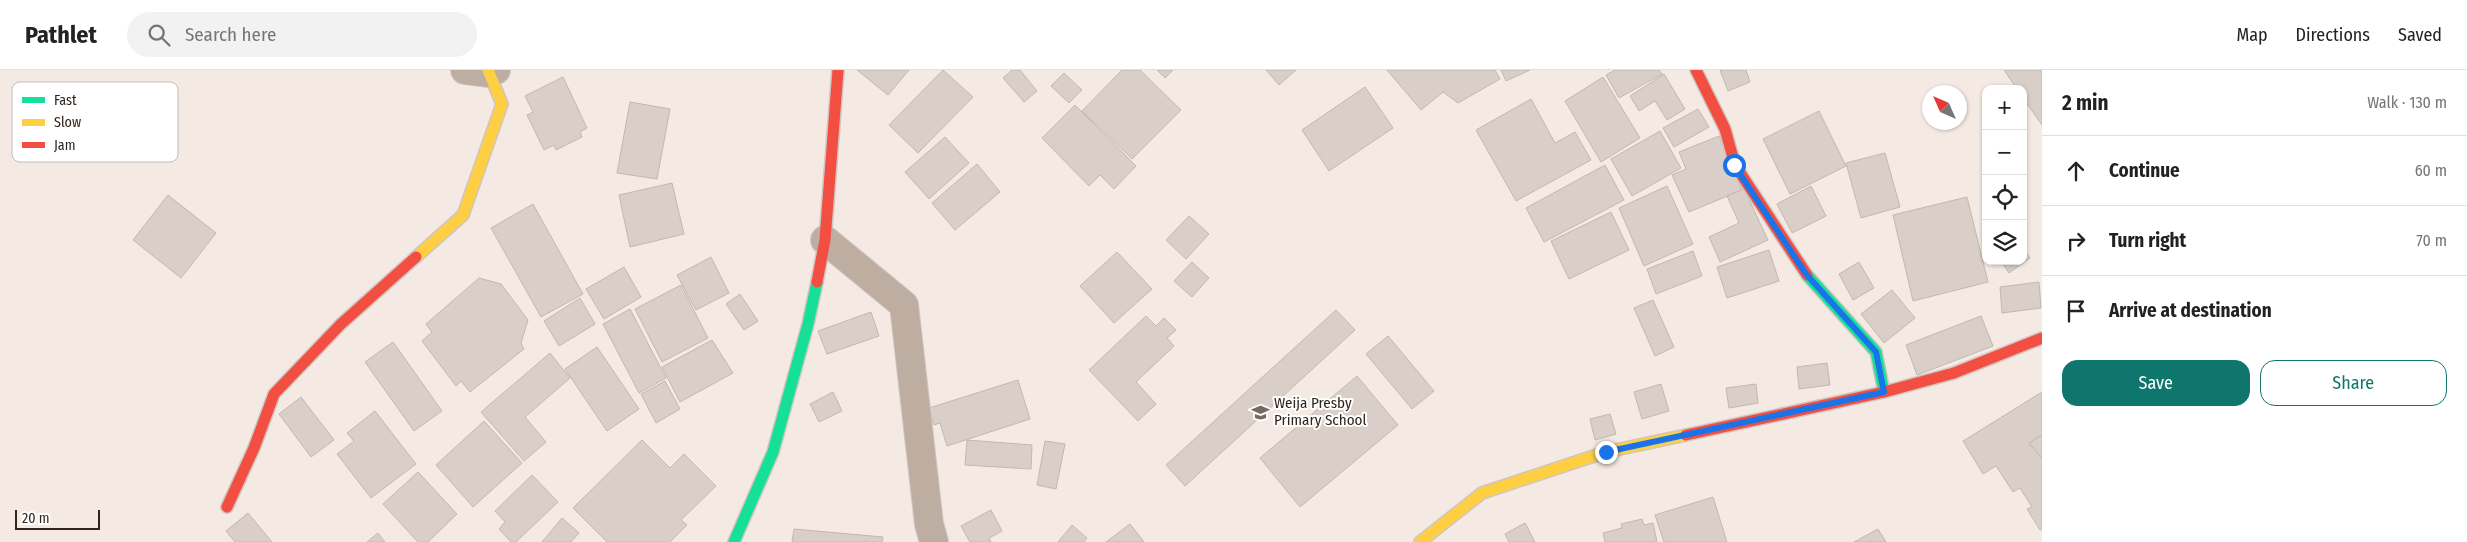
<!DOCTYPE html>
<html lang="en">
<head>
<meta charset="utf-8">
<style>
	:root { --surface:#fff; --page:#f2f2f2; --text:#222; --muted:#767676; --line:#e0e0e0; --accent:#0f766e }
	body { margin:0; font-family:"Fira Sans Condensed",sans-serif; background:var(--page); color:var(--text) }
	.controls { position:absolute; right:15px; top:15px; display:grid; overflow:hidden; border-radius:10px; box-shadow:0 1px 4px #0004 }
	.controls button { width:45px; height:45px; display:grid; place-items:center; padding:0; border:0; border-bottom:1px solid var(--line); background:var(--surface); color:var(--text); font:25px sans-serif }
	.compass { position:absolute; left:1922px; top:15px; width:45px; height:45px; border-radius:50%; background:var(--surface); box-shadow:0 1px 4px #0004; rotate:315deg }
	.scale { position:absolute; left:15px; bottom:12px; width:85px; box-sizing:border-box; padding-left:5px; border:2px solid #31241d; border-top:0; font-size:14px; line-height:18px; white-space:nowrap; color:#31241d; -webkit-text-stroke:4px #fff; paint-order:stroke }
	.stop { position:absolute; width:15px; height:15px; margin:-11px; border:4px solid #1a73e8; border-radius:50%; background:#fff }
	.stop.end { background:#1a73e8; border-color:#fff; box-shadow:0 1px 5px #0008 }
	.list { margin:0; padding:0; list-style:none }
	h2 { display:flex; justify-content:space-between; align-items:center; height:65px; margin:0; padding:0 20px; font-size:21px }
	h2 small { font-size:16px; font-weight:400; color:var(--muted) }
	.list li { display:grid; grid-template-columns:32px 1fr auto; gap:15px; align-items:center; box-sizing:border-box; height:70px; padding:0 20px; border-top:1px solid var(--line) }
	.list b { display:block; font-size:19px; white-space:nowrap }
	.list em { font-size:16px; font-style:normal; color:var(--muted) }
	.actions { display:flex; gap:10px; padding:15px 20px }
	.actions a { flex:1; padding:11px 0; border:1px solid var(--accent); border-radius:15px; text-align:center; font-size:18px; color:var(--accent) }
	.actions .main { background:var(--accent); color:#fff }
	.icon { flex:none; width:28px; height:28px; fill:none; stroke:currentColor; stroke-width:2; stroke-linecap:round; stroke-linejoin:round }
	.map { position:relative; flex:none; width:2042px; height:472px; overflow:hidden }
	header { display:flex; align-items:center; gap:30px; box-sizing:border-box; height:70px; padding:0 25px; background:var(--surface); border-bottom:1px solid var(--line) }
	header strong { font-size:24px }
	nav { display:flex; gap:28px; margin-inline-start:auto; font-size:18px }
	.search { width:350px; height:45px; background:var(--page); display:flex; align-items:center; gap:12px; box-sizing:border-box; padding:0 18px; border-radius:28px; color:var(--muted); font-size:19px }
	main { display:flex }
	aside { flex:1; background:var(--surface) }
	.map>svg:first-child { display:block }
	.building { fill:#dacfc8; stroke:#c2b8b0 }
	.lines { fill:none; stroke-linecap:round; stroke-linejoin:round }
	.street-casing { stroke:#d0c6c1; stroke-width:30 }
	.fast-casing { stroke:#d0c6c1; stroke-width:14 }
	.slow-casing { stroke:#d0c6c1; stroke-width:14 }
	.jam-casing { stroke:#d0c6c1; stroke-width:14 }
	.street { stroke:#beaea2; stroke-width:28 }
	.fast { stroke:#16e098; stroke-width:11 }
	.slow { stroke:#ffcf43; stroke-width:11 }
	.jam { stroke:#f24e42; stroke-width:11 }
	.route { stroke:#1a73e8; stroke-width:6 }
	.labels { text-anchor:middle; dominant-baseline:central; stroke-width:4; stroke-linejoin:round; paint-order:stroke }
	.poi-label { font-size:15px; fill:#31241d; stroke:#fff; text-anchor:start }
	.key { fill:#fff; stroke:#c1bdbb; stroke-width:1 }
	.key-label { font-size:14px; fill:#31241d }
</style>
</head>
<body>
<header>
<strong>Pathlet</strong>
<div class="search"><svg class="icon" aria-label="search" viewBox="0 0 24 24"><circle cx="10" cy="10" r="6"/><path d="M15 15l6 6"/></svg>Search here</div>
<nav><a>Map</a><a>Directions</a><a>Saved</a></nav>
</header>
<main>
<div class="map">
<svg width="2042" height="472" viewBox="0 0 2042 472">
	<rect width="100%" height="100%" fill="#f5e9e3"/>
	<g class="building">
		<polygon points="857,0 909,0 888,25"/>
		<polygon points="943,0 973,27 918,83 889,55"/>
		<polygon points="1012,0 1020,0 1037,21 1024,32 1003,8"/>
		<polygon points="1122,0 1140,0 1181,40 1132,89 1082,41"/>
		<polygon points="1157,0 1173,0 1165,8"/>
		<polygon points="1266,0 1296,0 1279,15"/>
		<polygon points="1387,0 1495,0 1500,9 1458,33 1443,22 1421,40"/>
		<polygon points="1501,0 1530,0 1506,11"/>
		<polygon points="1615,0 1659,0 1662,4 1619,28 1606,5"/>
		<polygon points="1720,0 1746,0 1750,12 1728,21"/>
		<polygon points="2004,0 2042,0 2042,55 2023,28 2023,19 2017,19"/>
		<polygon points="1064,3 1082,20 1069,33 1051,16"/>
		<polygon points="1664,4 1685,39 1667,50 1655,31 1639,41 1630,26"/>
		<polygon points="563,7 587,58 580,62 582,67 556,80 554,75 544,80 527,45 533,42 525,26"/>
		<polygon points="1603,7 1640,68 1601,92 1565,31"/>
		<polygon points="1365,17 1393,58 1329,101 1302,60"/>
		<polygon points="1531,29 1555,73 1575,62 1591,90 1516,131 1476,60"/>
		<polygon points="630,32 670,39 657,109 617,103"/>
		<polygon points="1075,35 1136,96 1114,119 1100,105 1089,116 1042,68"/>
		<polygon points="1698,39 1709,57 1674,77 1663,58"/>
		<polygon points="1819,41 1846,96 1790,124 1763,69"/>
		<polygon points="1660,61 1681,98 1632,126 1611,89"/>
		<polygon points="1719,66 1742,120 1689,142 1672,105 1686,99 1679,82"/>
		<polygon points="945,67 969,93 929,129 905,102"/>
		<polygon points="1885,83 1900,137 1861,148 1846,93"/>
		<polygon points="977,94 1000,122 955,160 932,133"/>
		<polygon points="1605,95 1624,130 1544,172 1526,138"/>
		<polygon points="672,113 684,164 630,177 619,125"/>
		<polygon points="1667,116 1693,174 1644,196 1619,138"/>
		<polygon points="1811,116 1826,146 1792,163 1777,134"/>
		<polygon points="1744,119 1768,170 1720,192 1709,167 1739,153 1727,126"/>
		<polygon points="168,125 216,163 181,208 133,170"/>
		<polygon points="1967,127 1988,212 1913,231 1893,145"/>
		<polygon points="533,134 583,224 541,247 491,158"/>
		<polygon points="1611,142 1629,180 1569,209 1551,171"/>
		<polygon points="1189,146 1209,164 1186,189 1166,170"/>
		<polygon points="2023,178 2030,188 2009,203 2001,191 2023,191"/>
		<polygon points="1769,180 1779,211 1727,228 1717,197"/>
		<polygon points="1693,181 1702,206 1656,224 1647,199"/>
		<polygon points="1117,182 1152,219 1114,253 1080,216"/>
		<polygon points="711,187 729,223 696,240 677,205"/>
		<polygon points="1192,192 1209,208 1192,227 1174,211"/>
		<polygon points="1859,192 1874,218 1853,230 1839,204"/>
		<polygon points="624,197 641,227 604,249 586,219"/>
		<polygon points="479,208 501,214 528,250 521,273 524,279 470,322 461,311 456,316 422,271 432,262 426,254"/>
		<polygon points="2039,212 2041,238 2002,243 2000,217"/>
		<polygon points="681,215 708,268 662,292 635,239"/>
		<polygon points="1892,220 1915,248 1884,273 1861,244"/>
		<polygon points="740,224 758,251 744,260 726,234"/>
		<polygon points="580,228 595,254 559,276 544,251"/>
		<polygon points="1653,230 1674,277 1655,286 1634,238"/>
		<polygon points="630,239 666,308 639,323 603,254"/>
		<polygon points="1336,240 1355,260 1185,416 1166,395"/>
		<polygon points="871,242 879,266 827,284 818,261"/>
		<polygon points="1146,246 1156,256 1164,248 1176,260 1167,268 1174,276 1136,312 1156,334 1138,351 1089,300"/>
		<polygon points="1981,246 1993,276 1917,305 1906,275"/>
		<polygon points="1388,266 1434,321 1412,339 1366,284"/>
		<polygon points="712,270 733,303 680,332 662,297"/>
		<polygon points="393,272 442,341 414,361 365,292"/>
		<polygon points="597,277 639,339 607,361 565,299"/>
		<polygon points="550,283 570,308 525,347 546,372 524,391 481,342"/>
		<polygon points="1827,293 1830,315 1799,319 1797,297"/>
		<polygon points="1357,306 1398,355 1300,437 1260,388"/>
		<polygon points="1018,310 1030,349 947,376 940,353 934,355 929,338"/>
		<polygon points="665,311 680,339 656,353 641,324"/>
		<polygon points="1661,314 1669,341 1642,349 1634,322"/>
		<polygon points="1756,314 1758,333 1729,338 1726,318"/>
		<polygon points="833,322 842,341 819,352 810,334"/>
		<polygon points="2042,322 2042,365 2029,373 2042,388 2042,459 2040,460 2027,439 2032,437 2020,418 2013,422 1996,396 1983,404 1963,371"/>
		<polygon points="301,327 334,370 311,387 279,344"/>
		<polygon points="375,341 416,394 371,428 337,384 354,371 347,363"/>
		<polygon points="1610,344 1616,364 1595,370 1590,349"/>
		<polygon points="484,351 522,393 473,437 436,395"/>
		<polygon points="2042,365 2042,388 2029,373"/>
		<polygon points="642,370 670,398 684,384 716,416 681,450 687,455 670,472 607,472 573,438"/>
		<polygon points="967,370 1032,375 1031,399 965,395"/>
		<polygon points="1045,371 1065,374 1056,419 1037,415"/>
		<polygon points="418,402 457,444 428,472 418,472 383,434"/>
		<polygon points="532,405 558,432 516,472 511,472 499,459 505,452 495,441"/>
		<polygon points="1713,427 1727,472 1664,472 1655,445"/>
		<polygon points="991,440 1002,461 989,468 991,472 970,472 961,456"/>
		<polygon points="248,443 272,472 235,472 226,461"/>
		<polygon points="562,448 579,463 571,472 542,472"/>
		<polygon points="1642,449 1644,455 1653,453 1657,472 1605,472 1603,463 1622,458 1621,454"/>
		<polygon points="1525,453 1535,472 1509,472 1505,464"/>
		<polygon points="1130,454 1144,472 1106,472"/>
		<polygon points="1072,455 1087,468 1084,472 1058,472"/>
		<polygon points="794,459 883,467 882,472 792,472"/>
		<polygon points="1878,459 1886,472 1854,472"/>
		<polygon points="378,463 385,472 367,472"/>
	</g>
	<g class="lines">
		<defs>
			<g id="street">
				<polyline points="465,0 488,3 496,0"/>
				<polyline points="825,170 904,235 929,454 934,472"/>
			</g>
			<g id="fast">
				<polyline points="1807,205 1876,282 1884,322"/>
				<polyline points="734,472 773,382 808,254 817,212"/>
			</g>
			<g id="slow">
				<polyline points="416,187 463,145 502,34 488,0"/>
				<polyline points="1420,472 1482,423 1606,382 1686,365"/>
			</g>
			<g id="jam">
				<polyline points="1696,0 1725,59 1735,95 1807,205"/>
				<polyline points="817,212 825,170 838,0"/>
				<polyline points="1686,365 1884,322 1954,303 2042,268"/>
				<polyline points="227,437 254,378 274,324 341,254 416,187"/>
			</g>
		</defs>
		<use href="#street" class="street-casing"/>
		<use href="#fast" class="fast-casing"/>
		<use href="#slow" class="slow-casing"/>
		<use href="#jam" class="jam-casing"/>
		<use href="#street" class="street"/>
		<use href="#fast" class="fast"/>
		<use href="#slow" class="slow"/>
		<use href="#jam" class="jam"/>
	</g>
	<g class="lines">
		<polyline class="route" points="1606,382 1884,322 1876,282 1806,204 1734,95"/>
	</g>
	<defs>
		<symbol id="school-bare" viewBox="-9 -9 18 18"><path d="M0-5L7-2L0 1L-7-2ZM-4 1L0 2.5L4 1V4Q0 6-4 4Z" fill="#766962" stroke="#fff" stroke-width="2.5" paint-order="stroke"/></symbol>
	</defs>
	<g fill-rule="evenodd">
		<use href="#school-bare" x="1248" y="330" width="25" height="25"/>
	</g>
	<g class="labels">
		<g class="poi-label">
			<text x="1274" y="333">Weija Presby<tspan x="1274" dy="17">Primary School</tspan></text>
		</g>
	</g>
	<rect x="12" y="12" width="166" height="80" rx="8" class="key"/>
	<rect x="22" y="27" width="23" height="6" fill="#16e098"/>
	<rect x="22" y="49" width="23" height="7" fill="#ffcf43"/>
	<rect x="22" y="72" width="23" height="6" fill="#f24e42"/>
	<g class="key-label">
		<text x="54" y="35">Fast</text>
		<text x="54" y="57">Slow</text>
		<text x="54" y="80">Jam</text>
	</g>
</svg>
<div class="controls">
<button>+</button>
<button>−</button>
<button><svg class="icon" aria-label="locate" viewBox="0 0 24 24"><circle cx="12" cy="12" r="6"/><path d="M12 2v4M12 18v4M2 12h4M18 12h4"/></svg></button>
<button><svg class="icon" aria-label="layers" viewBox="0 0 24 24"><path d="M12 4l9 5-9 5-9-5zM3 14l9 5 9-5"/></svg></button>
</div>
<svg class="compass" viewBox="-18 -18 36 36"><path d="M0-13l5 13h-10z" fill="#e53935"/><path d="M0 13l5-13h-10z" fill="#767676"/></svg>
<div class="scale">20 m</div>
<div class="stop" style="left:1734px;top:95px"></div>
<div class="stop end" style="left:1606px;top:382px"></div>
</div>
<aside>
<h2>2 min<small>Walk · 130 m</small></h2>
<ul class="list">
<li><svg class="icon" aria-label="ahead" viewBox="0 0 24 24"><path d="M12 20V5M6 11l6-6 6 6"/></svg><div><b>Continue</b></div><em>60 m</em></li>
<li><svg class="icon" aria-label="right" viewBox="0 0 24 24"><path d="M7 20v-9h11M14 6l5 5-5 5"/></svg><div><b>Turn right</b></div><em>70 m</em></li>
<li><svg class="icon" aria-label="arrive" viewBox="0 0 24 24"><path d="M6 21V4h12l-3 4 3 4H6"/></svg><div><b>Arrive at destination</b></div></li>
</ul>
<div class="actions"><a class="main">Save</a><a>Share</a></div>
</aside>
</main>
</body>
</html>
